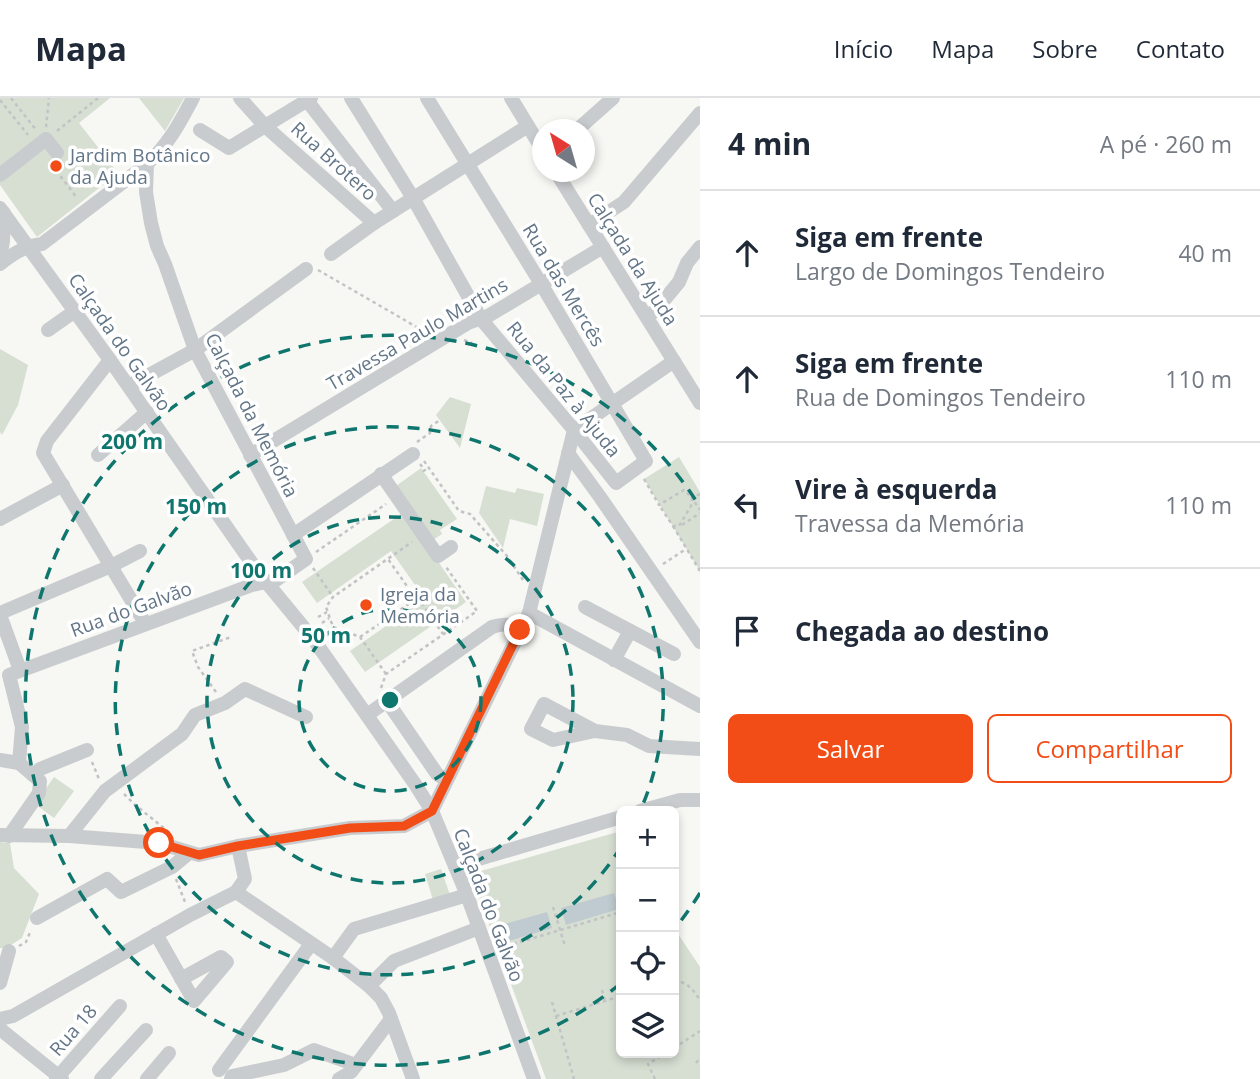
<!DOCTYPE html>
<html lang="pt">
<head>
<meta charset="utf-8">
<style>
	:root { --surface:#fff; --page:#f6f6f7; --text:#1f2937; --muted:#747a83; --line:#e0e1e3; --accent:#f34d17 }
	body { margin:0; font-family:"Open Sans",sans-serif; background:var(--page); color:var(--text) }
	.controls { position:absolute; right:21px; bottom:21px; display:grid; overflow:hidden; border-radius:10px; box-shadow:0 4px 10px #0003 }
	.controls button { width:63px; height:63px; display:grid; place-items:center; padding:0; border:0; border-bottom:2px solid var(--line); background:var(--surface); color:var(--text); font:35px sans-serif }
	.compass { position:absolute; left:532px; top:21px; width:63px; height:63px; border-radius:50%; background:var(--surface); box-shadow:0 4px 10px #0003; rotate:323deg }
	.stop { position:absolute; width:21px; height:21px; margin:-16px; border:5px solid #f34d17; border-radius:50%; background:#fff }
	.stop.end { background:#f34d17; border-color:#fff; box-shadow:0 2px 7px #0008 }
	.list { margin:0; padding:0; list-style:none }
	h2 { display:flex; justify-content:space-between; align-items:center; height:91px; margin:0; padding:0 28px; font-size:30px }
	h2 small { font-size:23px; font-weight:400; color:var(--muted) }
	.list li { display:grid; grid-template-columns:46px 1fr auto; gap:21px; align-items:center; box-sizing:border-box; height:126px; padding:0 28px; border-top:2px solid var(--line) }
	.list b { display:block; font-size:26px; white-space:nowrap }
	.list p { margin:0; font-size:23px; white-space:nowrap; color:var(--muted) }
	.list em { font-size:23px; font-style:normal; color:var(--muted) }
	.actions { display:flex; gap:14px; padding:21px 28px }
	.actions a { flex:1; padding:16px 0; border:2px solid var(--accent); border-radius:10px; text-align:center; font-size:24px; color:var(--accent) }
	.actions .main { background:var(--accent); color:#fff }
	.icon { flex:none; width:38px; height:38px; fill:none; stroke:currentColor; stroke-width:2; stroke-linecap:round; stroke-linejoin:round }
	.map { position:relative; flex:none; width:700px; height:981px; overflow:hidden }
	header { display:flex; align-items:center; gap:42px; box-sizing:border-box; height:98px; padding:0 35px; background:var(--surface); border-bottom:2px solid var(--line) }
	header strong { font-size:33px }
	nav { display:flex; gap:38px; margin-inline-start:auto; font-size:24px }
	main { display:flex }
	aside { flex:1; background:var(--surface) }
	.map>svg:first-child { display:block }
	.green { fill:#d7dfd3 }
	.water { fill:#bfcbd0 }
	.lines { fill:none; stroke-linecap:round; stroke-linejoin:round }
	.path { stroke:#c2c3c5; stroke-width:2.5; stroke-dasharray:3.5 3.5; stroke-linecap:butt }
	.minor { stroke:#c9cccf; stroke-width:14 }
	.route { stroke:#f34d17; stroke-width:9 }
	.ring { fill:none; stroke:#0f766e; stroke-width:3.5; stroke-dasharray:12 9 }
	.poi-dot { fill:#f34d17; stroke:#fff; stroke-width:2.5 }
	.labels { text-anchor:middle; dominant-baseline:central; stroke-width:7; stroke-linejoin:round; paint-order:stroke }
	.poi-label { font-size:19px; fill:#637687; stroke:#fff; text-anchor:start }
	.street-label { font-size:19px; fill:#637687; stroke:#fff }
	.centre { fill:#0f766e; stroke:#fff; stroke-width:3.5 }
	.ring-label { font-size:21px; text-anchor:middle; font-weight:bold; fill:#0f766e; stroke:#fff; stroke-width:7; stroke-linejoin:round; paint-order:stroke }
</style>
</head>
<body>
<header>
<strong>Mapa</strong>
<nav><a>Início</a><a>Mapa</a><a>Sobre</a><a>Contato</a></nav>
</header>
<main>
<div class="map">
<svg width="700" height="981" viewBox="0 0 700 981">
	<rect width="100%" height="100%" fill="#f7f7f3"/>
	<g class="green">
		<polygon points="0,0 110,0 79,25 118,75 37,139 0,87"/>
		<polygon points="139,0 184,0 165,33"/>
		<polygon points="0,251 28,267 18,307 2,337 0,334"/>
		<polygon points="450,299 471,306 460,350 436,317"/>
		<polygon points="679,359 700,394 700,473 644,381"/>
		<polygon points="421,370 457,421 440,432 442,436 433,442 396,388"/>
		<polygon points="486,388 515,395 517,390 544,396 537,428 510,421 503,450 479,415"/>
		<polygon points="404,414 466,504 365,574 350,553 425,501 391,453 317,505 302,484"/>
		<polygon points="54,679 74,693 54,720 35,706"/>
		<polygon points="621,733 621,955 674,955 674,830 700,869 700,981 546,981 474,786 481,773"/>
		<polygon points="0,744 10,745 14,770 39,796 22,840 6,850 0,850"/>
		<polygon points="441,771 450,797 433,802 425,776"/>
	</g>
	<g class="water">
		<polygon points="614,795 619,811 566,827 561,810"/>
		<polygon points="547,814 552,830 499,846 494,829"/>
	</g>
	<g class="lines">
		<g class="path">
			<polyline points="11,0 36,32"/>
			<polyline points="0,2 28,37"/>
			<polyline points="46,29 49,0"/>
			<polyline points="57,33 98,0"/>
			<polyline points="52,67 77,100"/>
			<polyline points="318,172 427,235"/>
			<polyline points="464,242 472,245"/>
			<polyline points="417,344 430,335 431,328 440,322"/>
			<polyline points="424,363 459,413 470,416 507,458 523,482"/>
			<polyline points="420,366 425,372 422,374"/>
			<polyline points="644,381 659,407 684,392 692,400 691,408 679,428 673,428 659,407"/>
			<polyline points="700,396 692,400 700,412"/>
			<polyline points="682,427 700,415"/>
			<polyline points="673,428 700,473"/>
			<polyline points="316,454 386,406"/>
			<polyline points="663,466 686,451"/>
			<polyline points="313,470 333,499"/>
			<polyline points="416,501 421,504 443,536"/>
			<polyline points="318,519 327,514"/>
			<polyline points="322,525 329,520"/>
			<polyline points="360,539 416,501 388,461"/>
			<polyline points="386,576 360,539 333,529 326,509 333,499 412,444"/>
			<polyline points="381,590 386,576 477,513 446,469"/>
			<polyline points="216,594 198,569 192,553 231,539"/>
			<polyline points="92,664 99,681"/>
			<polyline points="124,696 134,706 170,735"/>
			<polyline points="176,781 185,804"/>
			<polyline points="553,809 565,848"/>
			<polyline points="19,848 26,844 31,832"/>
			<polyline points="500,850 621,814"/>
			<path d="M674 883C687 883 693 892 700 902"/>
			<polyline points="602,892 605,903"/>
			<polyline points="552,904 574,981"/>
			<polyline points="556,918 621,898"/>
			<polyline points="674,950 700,933"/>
			<polyline points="696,965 700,960"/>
			<polyline points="655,981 648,966 666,955"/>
		</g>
		<g class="minor">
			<polyline points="240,0 265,28 374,125"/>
			<polyline points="305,0 393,113"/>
			<polyline points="351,0 413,100 481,221 574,332 616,385 646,363 543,189 427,0"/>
			<polyline points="511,0 542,51"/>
			<polyline points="200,32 229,50 311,0"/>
			<polyline points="577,32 613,0"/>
			<polyline points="556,74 700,305"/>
			<polyline points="0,77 46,41 57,55"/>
			<polyline points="0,110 110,262 258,474 314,542 415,686 432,713 467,797 534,981"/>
			<polyline points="589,127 624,104 700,15"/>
			<polyline points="331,156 374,125 528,28"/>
			<polyline points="0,162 3,143 4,115"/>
			<path d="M0 166C14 155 25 148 42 146L147 66C169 46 179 26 193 0"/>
			<polyline points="647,218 655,213 679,184 687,165 700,149"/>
			<polyline points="48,232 75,213"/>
			<polyline points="110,262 47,343 43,355 145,525"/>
			<polyline points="129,288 195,252 306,171"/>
			<polyline points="568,355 600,399 700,544"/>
			<polyline points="98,357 147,314"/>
			<polyline points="250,357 468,225 488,218 603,149"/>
			<polyline points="381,376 438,458 451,449"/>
			<polyline points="0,421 63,387"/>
			<polyline points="293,437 413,356"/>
			<polyline points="585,509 674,556"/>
			<polyline points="0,515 111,468 140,453"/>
			<polyline points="529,515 700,608"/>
			<polyline points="0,517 20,572"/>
			<polyline points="614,562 630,533"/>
			<polyline points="387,603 437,676 446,682"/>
			<path d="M367 617 492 529C504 525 509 526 520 532"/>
			<polyline points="595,633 544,606 531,631 553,642 595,633 627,637 649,648 700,651"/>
			<polyline points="0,662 19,665"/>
			<polyline points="19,665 22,629 9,577 252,487 276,482 306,461 195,252 165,166 157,148 151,125 146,94 147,66"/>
			<polyline points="33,677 40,671 87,652"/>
			<polyline points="432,713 529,515 574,332 674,263"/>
			<polyline points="640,713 680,702 700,702"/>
			<polyline points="0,737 69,738 159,745 199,757 238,748 350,730 404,728 432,713"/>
			<polyline points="9,738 39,695 40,683 19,665"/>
			<polyline points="69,738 105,693 182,636 195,617 225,605 245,591 306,619"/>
			<polyline points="455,768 621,719"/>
			<polyline points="236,794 245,781 238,748"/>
			<polyline points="37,820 107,781 121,794 172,769 189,755"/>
			<polyline points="156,836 194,903 227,864 221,859 181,881"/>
			<polyline points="333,860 354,831 467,797"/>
			<polyline points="0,885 9,853"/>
			<polyline points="369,888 394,863 479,830"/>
			<polyline points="0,921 13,918 190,817 236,794 333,860 369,888 381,900 389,915 413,981"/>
			<polyline points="0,931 62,981"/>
			<polyline points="219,972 311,846"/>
			<polyline points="56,981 120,908"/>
			<polyline points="101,981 146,932"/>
			<polyline points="147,981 169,955"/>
			<polyline points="231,981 232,978 284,967 314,952 356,967"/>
			<polyline points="339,981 351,974 391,921"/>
		</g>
	</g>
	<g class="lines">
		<polyline class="route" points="159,745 199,757 238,748 350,730 404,728 432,713 520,532"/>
	</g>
	<g class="ring">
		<circle cx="390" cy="602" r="91"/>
		<circle cx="390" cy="602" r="183"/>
		<path d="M621 749A274 274 0 1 1 641 711"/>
		<path d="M700 795A365 365 0 0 1 676 829M620 886A365 365 0 1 1 700 409"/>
	</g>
	<g class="poi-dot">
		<circle cx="56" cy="68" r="7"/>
		<circle cx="366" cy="507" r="7"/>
	</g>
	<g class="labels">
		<g class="poi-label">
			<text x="70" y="57">Jardim Botânico<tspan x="70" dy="22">da Ajuda</tspan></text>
			<text x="380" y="496">Igreja da<tspan x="380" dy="22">Memória</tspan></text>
		</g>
		<g class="street-label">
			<text transform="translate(334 63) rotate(42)">Rua Brotero</text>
			<text transform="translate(633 161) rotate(58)">Calçada da Ajuda</text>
			<text transform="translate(564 187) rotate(59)">Rua das Mercês</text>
			<text transform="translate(417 236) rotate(-30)">Travessa Paulo Martins</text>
			<text transform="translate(120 244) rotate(55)">Calçada do Galvão</text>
			<text transform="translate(564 291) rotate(51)">Rua da Paz à Ajuda</text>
			<text transform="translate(252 317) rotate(63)">Calçada da Memória</text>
			<text transform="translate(131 511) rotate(-20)">Rua do Galvão</text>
			<text transform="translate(489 807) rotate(69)">Calçada do Galvão</text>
			<text transform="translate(73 932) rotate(-49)">Rua 18</text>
		</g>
	</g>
	<circle cx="390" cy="602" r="10" class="centre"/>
	<g class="ring-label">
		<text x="132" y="351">200 m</text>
		<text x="196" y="416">150 m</text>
		<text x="261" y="480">100 m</text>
		<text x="326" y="545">50 m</text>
	</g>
</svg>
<div class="controls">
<button>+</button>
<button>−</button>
<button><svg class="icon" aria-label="locate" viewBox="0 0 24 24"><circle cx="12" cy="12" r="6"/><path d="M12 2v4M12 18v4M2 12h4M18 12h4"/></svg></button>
<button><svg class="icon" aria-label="layers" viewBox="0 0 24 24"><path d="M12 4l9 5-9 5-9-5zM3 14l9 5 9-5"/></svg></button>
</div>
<svg class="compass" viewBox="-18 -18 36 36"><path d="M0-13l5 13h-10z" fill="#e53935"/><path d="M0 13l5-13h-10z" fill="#747a83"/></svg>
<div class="stop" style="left:159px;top:745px"></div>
<div class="stop end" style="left:520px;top:532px"></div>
</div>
<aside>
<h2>4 min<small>A pé · 260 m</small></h2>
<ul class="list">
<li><svg class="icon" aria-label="ahead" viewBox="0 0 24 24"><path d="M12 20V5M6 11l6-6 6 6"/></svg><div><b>Siga em frente</b><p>Largo de Domingos Tendeiro</p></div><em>40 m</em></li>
<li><svg class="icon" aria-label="ahead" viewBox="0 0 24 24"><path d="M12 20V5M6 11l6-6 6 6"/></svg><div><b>Siga em frente</b><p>Rua de Domingos Tendeiro</p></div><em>110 m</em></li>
<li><svg class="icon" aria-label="left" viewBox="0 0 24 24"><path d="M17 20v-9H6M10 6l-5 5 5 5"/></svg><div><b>Vire à esquerda</b><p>Travessa da Memória</p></div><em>110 m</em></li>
<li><svg class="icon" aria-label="arrive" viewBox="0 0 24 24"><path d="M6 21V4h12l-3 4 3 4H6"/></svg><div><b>Chegada ao destino</b></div></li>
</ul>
<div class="actions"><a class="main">Salvar</a><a>Compartilhar</a></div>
</aside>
</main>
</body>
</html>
